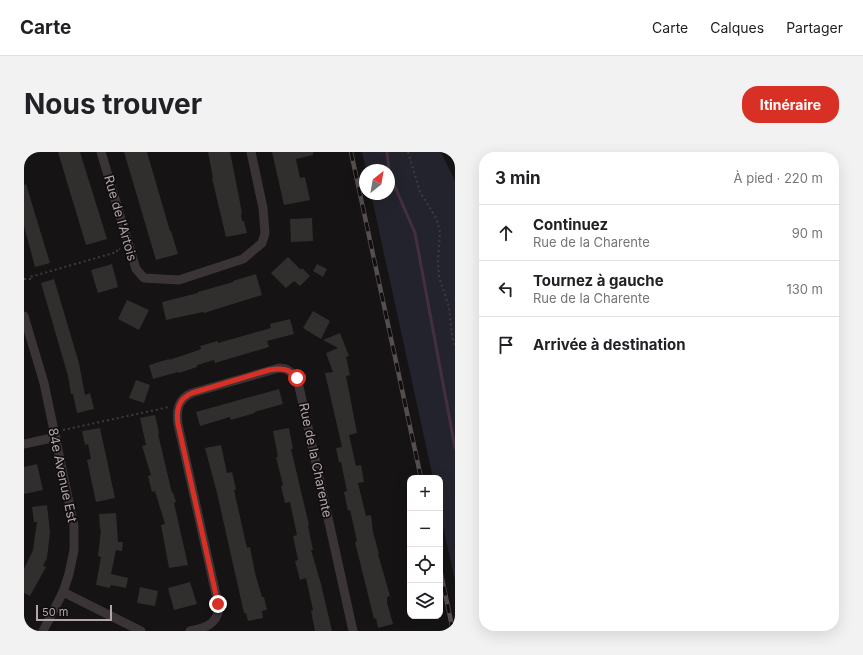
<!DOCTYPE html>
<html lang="fr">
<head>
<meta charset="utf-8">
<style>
	:root { --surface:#fff; --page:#f2f2f2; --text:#202124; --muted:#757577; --line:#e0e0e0; --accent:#d93025 }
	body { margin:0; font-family:Inter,sans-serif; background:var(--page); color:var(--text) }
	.controls { position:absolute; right:12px; bottom:12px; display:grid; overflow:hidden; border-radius:8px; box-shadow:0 4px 16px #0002 }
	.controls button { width:36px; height:36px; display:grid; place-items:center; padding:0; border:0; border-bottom:1px solid var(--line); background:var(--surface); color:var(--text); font:20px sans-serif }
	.compass { position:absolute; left:335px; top:12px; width:36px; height:36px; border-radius:50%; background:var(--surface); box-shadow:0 4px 16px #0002; rotate:31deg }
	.scale { position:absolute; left:12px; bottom:10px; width:76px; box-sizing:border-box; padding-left:4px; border:2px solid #b5a4ab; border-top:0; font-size:11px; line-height:14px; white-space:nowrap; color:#b5a4ab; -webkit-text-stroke:3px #100e0e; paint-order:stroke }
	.stop { position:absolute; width:12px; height:12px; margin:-9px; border:3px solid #d93025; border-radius:50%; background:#fff }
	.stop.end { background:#d93025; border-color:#fff; box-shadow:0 1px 4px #0008 }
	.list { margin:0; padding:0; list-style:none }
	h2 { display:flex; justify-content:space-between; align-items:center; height:52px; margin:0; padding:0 16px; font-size:17px }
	h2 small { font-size:13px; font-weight:400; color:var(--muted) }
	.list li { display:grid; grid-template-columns:26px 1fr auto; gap:12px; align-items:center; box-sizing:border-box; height:56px; padding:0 16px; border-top:1px solid var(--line) }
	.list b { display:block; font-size:15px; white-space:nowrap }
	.list p { margin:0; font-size:13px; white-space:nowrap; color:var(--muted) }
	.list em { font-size:13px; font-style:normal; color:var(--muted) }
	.icon { flex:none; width:22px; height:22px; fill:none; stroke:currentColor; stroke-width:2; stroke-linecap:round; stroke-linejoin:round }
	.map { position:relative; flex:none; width:431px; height:479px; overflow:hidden; border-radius:16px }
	header { display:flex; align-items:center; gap:24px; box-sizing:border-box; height:56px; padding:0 20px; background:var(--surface); border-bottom:1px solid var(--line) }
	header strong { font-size:19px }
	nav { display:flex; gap:22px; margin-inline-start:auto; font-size:14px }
	.intro { display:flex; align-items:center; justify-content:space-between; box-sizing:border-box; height:96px; padding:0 24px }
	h1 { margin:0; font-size:28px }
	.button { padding:10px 18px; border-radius:16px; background:var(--accent); color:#fff; font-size:14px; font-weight:700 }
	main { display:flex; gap:24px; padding:0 24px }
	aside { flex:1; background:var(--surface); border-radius:16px; box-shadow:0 4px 16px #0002 }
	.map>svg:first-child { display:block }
	.green { fill:#23232d }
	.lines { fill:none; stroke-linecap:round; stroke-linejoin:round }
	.stream { stroke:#43303c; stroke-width:3 }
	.building { fill:#312e2e }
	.path { stroke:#413a3d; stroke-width:2; stroke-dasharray:2 3; stroke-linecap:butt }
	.street { stroke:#3a3436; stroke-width:9 }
	.rail-casing { stroke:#554d50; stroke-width:4.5 }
	.rail { stroke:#100e0e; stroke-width:3; stroke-dasharray:9; stroke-linecap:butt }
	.route { stroke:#d93025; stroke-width:5 }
	.labels { text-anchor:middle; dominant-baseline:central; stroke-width:3.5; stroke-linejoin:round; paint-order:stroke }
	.street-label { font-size:13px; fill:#b5a4ab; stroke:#100e0e }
</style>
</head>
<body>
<header>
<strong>Carte</strong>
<nav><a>Carte</a><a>Calques</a><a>Partager</a></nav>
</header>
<div class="intro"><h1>Nous trouver</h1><a class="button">Itinéraire</a></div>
<main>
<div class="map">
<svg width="431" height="479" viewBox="0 0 431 479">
	<rect width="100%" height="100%" fill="#151313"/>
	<polygon class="green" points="338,0 417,0 431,29 431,429 416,360 416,326 409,326 347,42 365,42 365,18 342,18"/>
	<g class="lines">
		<g class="stream">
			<polyline points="363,0 365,18"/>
			<polyline points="365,21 391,81 431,296"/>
		</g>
	</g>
	<g class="building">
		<polygon points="34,0 56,0 83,87 62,93"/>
		<polygon points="100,0 123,0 146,79 147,79 154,102 132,108"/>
		<polygon points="184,0 206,0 215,45 218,62 217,62 218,69 220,69 223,81 202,85 188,26 189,26"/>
		<polygon points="248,0 289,0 289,3 272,7 276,26 281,25 286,48 260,53"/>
		<polygon points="2,32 26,111 11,115 0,74 0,33"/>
		<polygon points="288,66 289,89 267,90 266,67"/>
		<polygon points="264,105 277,118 278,116 286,124 276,134 270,129 262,136 247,121"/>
		<polygon points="88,112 94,135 74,141 67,118"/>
		<polygon points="293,112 303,117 299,125 289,119"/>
		<polygon points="232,122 238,143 180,161 179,160 142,168 138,150 174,141 174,140 209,130 209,129"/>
		<polygon points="30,127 55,211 61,243 66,241 70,257 53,261 49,242 47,242 44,224 17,131"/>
		<polygon points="103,148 125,158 115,178 94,167"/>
		<polygon points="289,159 306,169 297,187 279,176"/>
		<polygon points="266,167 270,182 243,189 245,195 191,211 190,208 173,213 173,215 155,221 154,220 129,227 125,213 145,207 145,208 172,199 177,197 176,194 194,189 194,191 247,176 246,172"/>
		<polygon points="316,181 325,204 322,205 326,223 322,224 333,281 325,283 332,314 337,313 340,330 334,331 342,364 347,363 349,380 355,402 354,402 366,444 363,445 363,451 369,472 354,476 352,466 350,467 331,390 333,389 326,358 324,359 320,340 323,339 317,310 315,310 312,296 318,295 301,221 309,220 302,201 314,196 299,188"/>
		<polygon points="112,228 126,233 120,251 105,246"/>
		<polygon points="255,237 259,252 230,260 231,261 207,268 206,265 176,274 172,260"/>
		<polygon points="131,263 135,281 134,282 148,341 149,340 152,350 150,351 164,413 145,416 137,373 141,372 131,339 128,340 124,324 127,323 118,294 122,293 116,266"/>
		<polygon points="76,276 91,346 72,350 63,308 67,307 64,292 61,293 58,279"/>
		<polygon points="265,276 269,297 267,297 285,373 284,374 289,398 287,398 297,432 308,479 291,479 287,459 289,458 282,426 276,428 271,409 274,408 269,384 273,383 266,350 261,351 257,334 259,333 252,305 254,305 249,279"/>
		<polygon points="197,293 203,321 208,320 212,337 210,338 223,396 226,395 231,421 238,445 240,445 243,458 238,459 239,466 224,469 222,461 220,461 193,341 181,296"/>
		<polygon points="13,312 19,338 0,342 0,315"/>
		<polygon points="23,353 26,380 23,406 19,414 22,415 6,444 0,441 0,417 9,398 13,370 10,370 8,355"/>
		<polygon points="92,361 94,390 99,390 98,399 92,398 87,422 104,426 102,436 87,433 86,436 72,433 77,405 74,404 77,377 76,378 75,362"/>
		<polygon points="166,430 173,452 150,458 144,436"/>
		<polygon points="116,435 134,439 131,454 113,451"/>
	</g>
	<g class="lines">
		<g class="path">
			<polyline points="384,0 396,40 411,64 414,72 416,81 414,109 415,125 425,155 428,183 431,194"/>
			<polyline points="0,127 7,127 6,125 93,100 93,97 96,97"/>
			<polyline points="39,278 145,255"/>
		</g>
		<g class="street">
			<polyline points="77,0 112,117 120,126 155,128 219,107 238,91 241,81 239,56 227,0"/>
			<polyline points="0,164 20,231 50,374 50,398 45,422 39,440 19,479"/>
			<polyline points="0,292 32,285"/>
			<polyline points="39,440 117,479"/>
			<path d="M166 479C180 476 193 473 195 456L154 272C152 258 154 247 168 241L255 216 262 217 268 221 274 230 329 479"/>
		</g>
		<defs>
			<g id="rail">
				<polyline points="327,0 397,326"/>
				<polyline points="416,417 429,479"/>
			</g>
		</defs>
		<use href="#rail" class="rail-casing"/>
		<use href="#rail" class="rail"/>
	</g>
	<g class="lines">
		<path class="route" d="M194 452 154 272C152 258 154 247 168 241L245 218C257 216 265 216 273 226"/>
	</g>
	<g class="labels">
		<g class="street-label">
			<text transform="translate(97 66) rotate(74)">Rue de l'Artois</text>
			<text transform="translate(292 308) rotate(78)">Rue de la Charente</text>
			<text transform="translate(39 323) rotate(78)">84e Avenue Est</text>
		</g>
	</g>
</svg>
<div class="controls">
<button>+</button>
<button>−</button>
<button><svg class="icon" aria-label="locate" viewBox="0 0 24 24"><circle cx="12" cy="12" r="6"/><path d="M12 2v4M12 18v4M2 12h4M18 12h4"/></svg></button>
<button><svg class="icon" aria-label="layers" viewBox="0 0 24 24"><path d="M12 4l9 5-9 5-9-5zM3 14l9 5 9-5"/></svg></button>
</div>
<svg class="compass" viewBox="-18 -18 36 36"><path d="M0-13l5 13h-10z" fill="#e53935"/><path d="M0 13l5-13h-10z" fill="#757577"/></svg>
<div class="scale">50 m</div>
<div class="stop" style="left:273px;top:226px"></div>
<div class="stop end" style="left:194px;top:452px"></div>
</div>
<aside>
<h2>3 min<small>À pied · 220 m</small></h2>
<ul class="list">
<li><svg class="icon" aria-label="ahead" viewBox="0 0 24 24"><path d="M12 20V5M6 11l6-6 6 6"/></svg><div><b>Continuez</b><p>Rue de la Charente</p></div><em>90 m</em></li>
<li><svg class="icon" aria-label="left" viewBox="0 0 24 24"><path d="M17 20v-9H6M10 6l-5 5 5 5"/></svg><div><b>Tournez à gauche</b><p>Rue de la Charente</p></div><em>130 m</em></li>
<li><svg class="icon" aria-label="arrive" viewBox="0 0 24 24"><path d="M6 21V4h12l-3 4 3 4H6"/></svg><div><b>Arrivée à destination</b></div></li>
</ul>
</aside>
</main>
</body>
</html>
